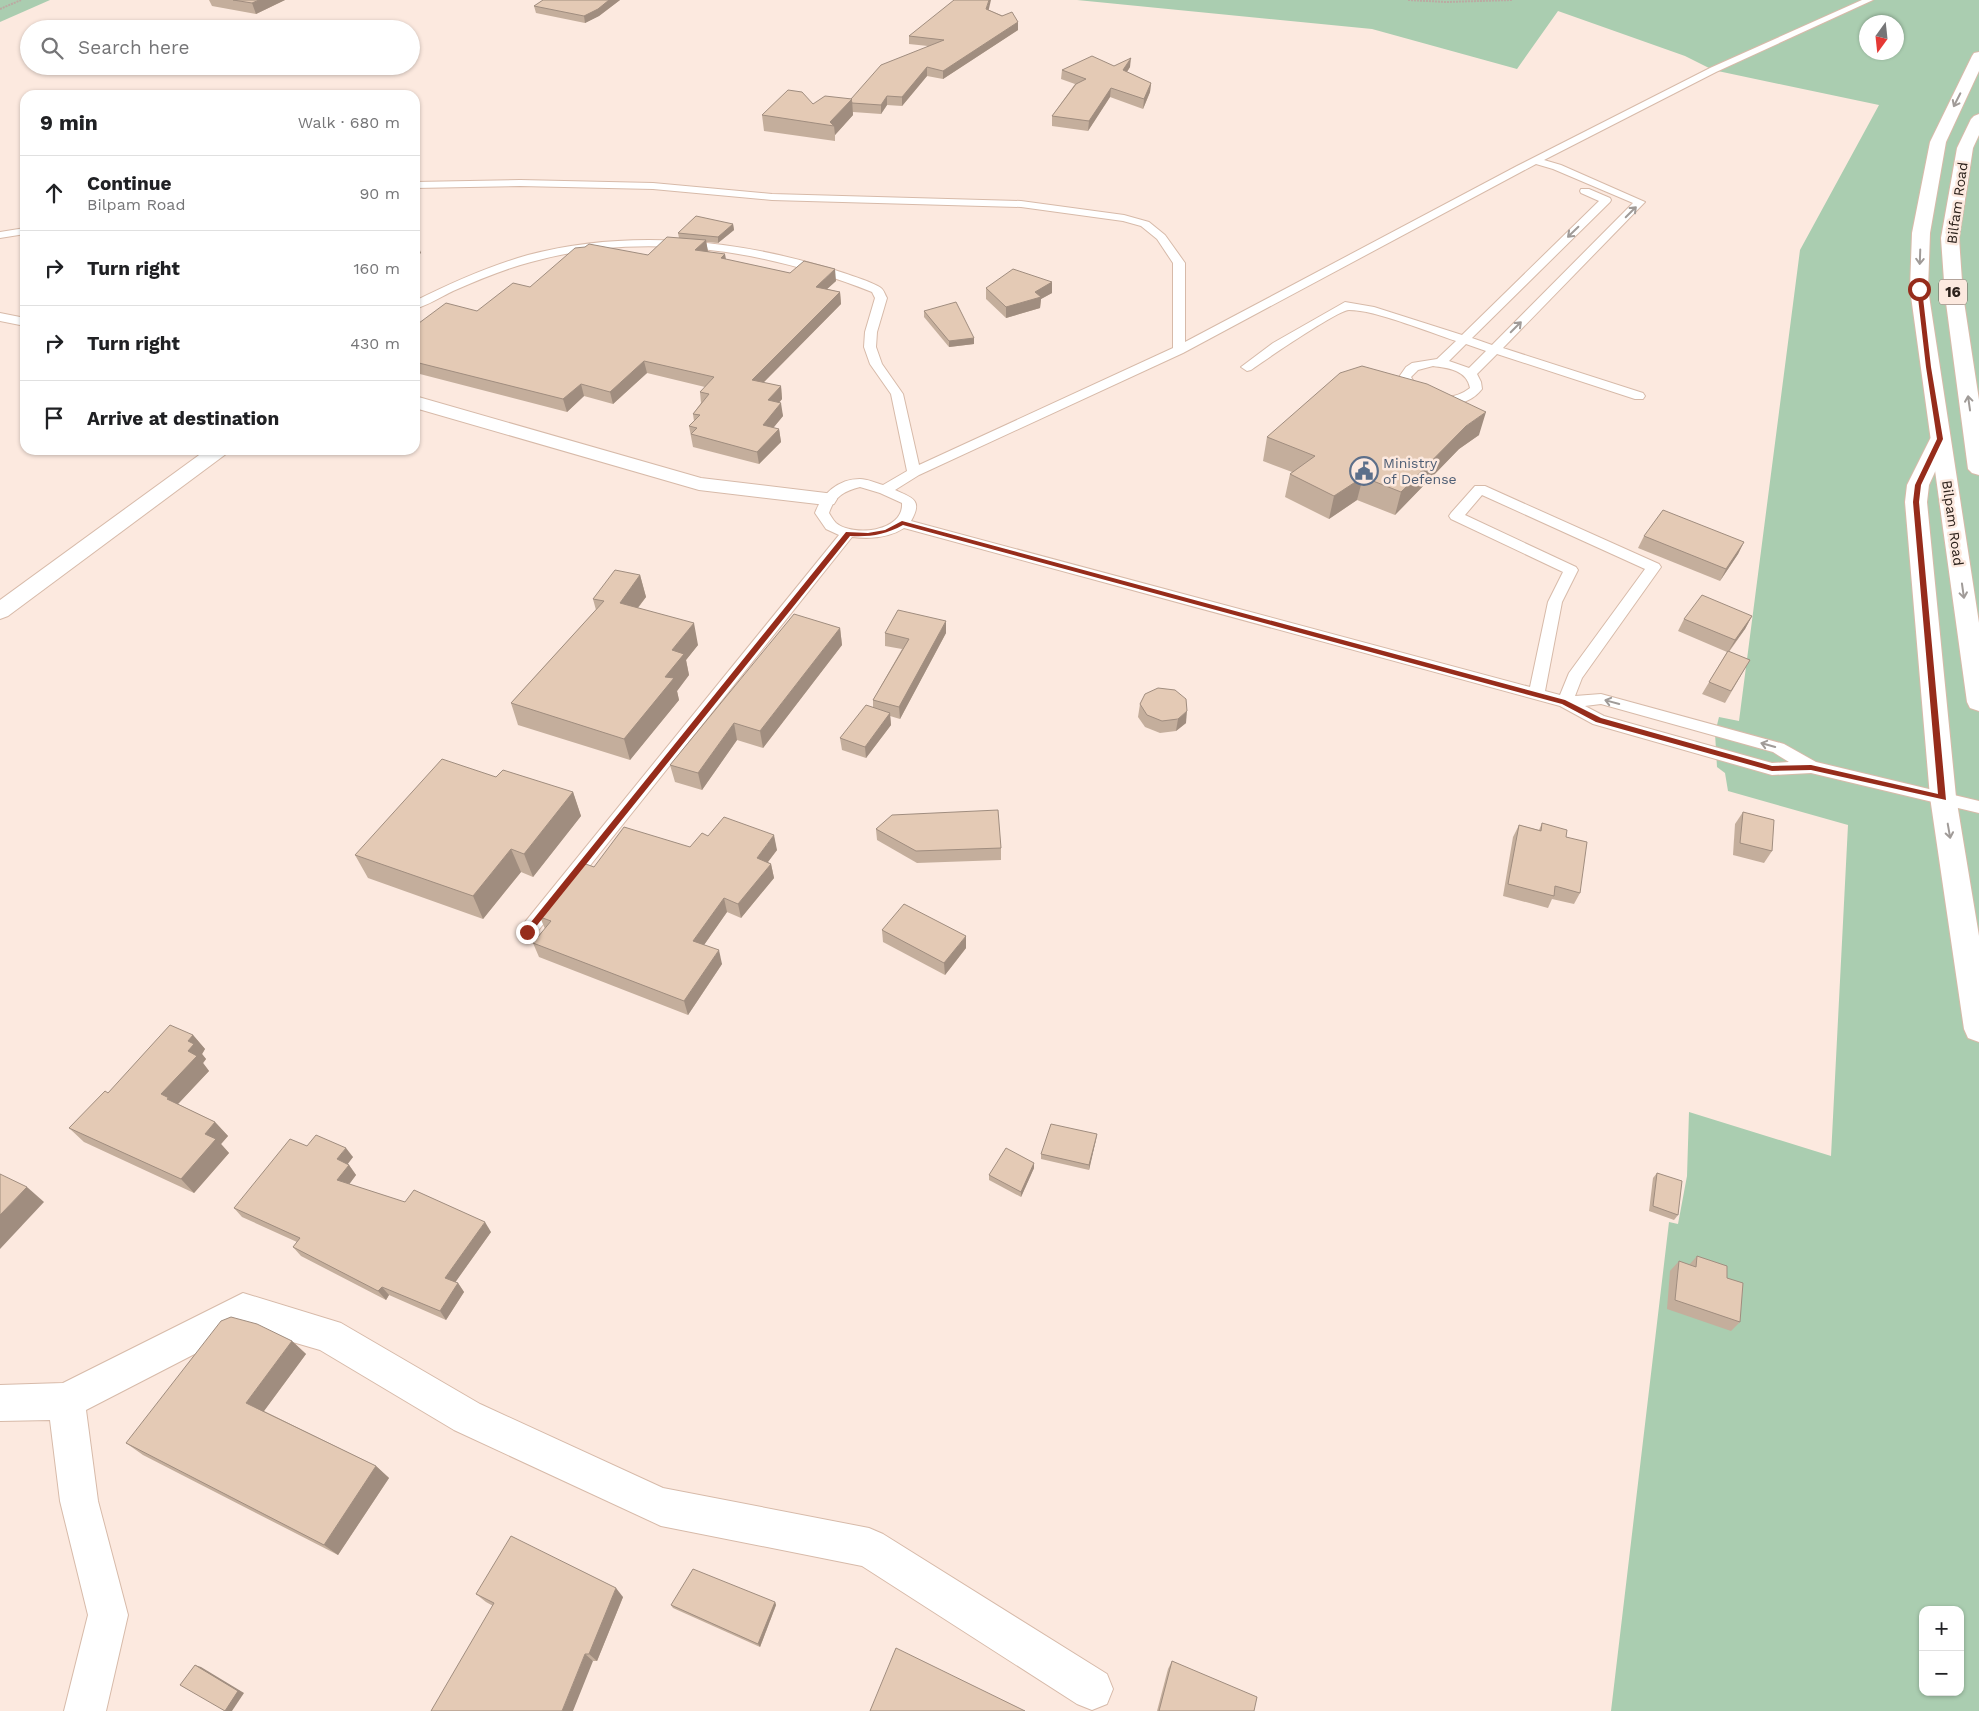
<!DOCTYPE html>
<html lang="en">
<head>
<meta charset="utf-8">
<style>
	:root { --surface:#fff; --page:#f2f2f2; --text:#202124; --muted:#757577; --line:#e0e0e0 }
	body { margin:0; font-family:"Work Sans",sans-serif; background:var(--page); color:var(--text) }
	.controls { position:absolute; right:15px; bottom:15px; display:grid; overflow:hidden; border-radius:10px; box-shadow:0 1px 4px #0004 }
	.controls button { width:45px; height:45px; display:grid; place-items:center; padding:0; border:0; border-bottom:1px solid var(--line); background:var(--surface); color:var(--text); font:25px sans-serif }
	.compass { position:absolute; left:1859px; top:15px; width:45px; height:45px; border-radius:50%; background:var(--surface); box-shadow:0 1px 4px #0004; rotate:195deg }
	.stop { position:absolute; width:15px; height:15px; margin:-11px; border:4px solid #962c1b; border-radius:50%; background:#fff }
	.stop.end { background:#962c1b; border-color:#fff; box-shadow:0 1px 5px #0008 }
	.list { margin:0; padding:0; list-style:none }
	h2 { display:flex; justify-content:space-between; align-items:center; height:65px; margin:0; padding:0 20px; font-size:21px }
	h2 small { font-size:16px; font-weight:400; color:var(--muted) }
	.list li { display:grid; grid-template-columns:32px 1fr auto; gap:15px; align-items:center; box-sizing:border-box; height:75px; padding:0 20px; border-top:1px solid var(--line) }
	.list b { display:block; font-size:19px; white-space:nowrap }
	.list p { margin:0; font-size:16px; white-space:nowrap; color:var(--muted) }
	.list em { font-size:16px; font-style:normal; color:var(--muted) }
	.icon { flex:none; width:28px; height:28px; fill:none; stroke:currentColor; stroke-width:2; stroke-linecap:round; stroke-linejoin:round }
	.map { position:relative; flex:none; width:1979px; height:1711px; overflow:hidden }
	.search { position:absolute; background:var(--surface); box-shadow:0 1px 4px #0004; left:20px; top:20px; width:400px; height:55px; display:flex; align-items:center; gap:12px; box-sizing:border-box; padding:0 18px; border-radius:28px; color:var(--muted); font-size:19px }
	.panel { position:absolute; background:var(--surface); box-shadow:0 1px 4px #0004; left:20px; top:90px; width:400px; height:365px; border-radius:15px }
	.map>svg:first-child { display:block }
	.green { fill:#aacdb0; fill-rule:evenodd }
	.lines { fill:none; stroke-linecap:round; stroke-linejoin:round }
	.lane-casing { stroke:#d7baa9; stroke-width:2 }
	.street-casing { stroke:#d7baa9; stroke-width:2 }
	.secondary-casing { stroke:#d7baa9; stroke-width:2 }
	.primary-casing { stroke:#d7baa9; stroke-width:2 }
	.path { stroke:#bbaaa2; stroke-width:2; stroke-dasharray:2 1; stroke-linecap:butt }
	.lane { fill:#fff; fill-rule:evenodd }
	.street { fill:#fff; fill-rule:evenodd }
	.secondary { fill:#fff; fill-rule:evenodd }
	.primary { fill:#fff; fill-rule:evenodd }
	.wall { fill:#c4ae9c }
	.shaded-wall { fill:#a08d7f }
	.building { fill:#e4cab5; stroke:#a08d7f }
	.oneway { stroke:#a09b98 }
	.route { fill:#962c1b }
	.labels { text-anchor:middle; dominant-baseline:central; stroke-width:5; stroke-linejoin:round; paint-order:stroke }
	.far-street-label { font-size:14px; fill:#2c211b; stroke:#fce9df }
	.far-service-label { font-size:14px; fill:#4e5e75; stroke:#fce9df; text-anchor:start }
	.shield { fill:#fce9df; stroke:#6a5d56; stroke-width:1 }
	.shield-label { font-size:15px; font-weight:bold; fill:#2c211b }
</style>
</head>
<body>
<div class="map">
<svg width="1979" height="1711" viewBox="0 0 1979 1711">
	<rect width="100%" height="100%" fill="#fce9df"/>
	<g class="green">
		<polygon points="0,0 50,0 0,22"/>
		<path d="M1077 0H1979V1711H1611L1669 1222 1678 1224 1687 1176 1689 1112 1831 1156 1848 825 1728 791 1725 773 1717 767 1715 733 1719 717 1739 721 1800 250 1879 105 1713 70 1685 56 1558 11 1517 69 1372 29ZM1866 22H1896V52H1866ZM1923 1610H1960V1692H1923Z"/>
	</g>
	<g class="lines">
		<defs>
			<g id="lane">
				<path d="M1862 0H1873L1716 72 1544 160 1561 165 1645 202 1503 348 1643 393 1645 396 1643 399H1635L1497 354 1477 374 1481 382 1482 389C1467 409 1433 409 1413 396 1406 391 1402 384 1399 377L1406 367 1412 363 1437 359 1456 341C1428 332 1376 310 1349 310 1338 310 1265 360 1251 370L1247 371 1241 367 1273 343 1345 302 1374 307 1462 335 1599 201 1581 193 1580 191 1581 189H1589L1610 198 1611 200 1610 202 1472 338 1492 345 1633 203 1553 169 1536 164 1183 353 919 475 895 490C913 498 923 500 911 521L1530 687 1548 602 1563 572 1451 519 1449 516 1451 513 1475 486H1485L1659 564 1661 567 1582 678 1575 696 1601 694 1784 744 1816 762 1979 801V813L1811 773 1772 775 1593 724 1560 706 904 528C889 538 869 539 852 537L533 937 527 939 521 937 518 932 521 927 839 535 826 529 815 513C822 494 838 479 860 479 867 479 876 483 883 485L907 471 891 394 870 364 864 347 865 332 875 298 872 292C766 250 644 230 531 262 504 269 478 280 453 291 441 297 428 305 415 309V301C451 283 489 266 528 255 623 230 727 238 821 266 832 269 874 282 881 288 884 290 885 295 887 298L877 332 876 347 882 364 903 394 919 465 1173 348V263L1157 239 1141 226 1123 221 1021 207 772 200 653 189 520 186 415 188V182L520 180 653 183 772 194 1021 201 1124 215 1149 222 1165 235 1185 263V342L1517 166 1710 68ZM1466 344 1486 351 1469 368 1449 361ZM1433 366C1448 368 1467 370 1470 388 1451 403 1422 399 1411 377L1418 370ZM860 487 880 493 902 503C904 532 853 537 836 523 833 520 831 516 829 513 834 497 844 491 860 487ZM1482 495 1645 569 1569 673 1560 695 1545 691 1562 602 1578 570 1576 567 1465 515ZM1601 704 1773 752 1789 762 1772 763 1604 716 1585 706Z"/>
				<polygon points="25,228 25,234 0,238 0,232"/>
				<polygon points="0,313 25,318 25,326 0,321"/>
			</g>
			<g id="street">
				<polygon points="415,396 701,478 826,493 834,494 837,499 834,504 826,505 699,490 415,408"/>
				<polygon points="206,450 229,450 226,454 8,616 0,619 0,600"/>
				<polygon points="243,1293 341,1323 480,1404 663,1488 869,1528 883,1534 1107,1674 1113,1689 1107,1704 1092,1710 1077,1704 862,1566 661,1526 454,1430 320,1350 245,1328 86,1410 98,1501 128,1615 106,1711 64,1711 88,1615 60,1501 50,1420 0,1421 0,1385 63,1383"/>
			</g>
			<polygon id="secondary" points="1940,433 1947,435 1950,439 1929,485 1927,502 1956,797 1979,936 1979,1042 1968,1038 1964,1029 1930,797 1905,502 1907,485 1930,439 1933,435"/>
			<g id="primary">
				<polygon points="1979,52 1979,71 1946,142 1930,233 1928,289 1979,623 1979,711 1970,708 1967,702 1910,289 1912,233 1930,142 1972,56 1974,53"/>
				<polygon points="1979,114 1979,135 1973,148 1959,238 1963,295 1979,400 1979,475 1972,473 1968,469 1945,295 1941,238 1957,148 1971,119 1974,116"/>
			</g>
		</defs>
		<use href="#lane" class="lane-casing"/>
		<use href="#street" class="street-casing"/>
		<use href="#secondary" class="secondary-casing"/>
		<use href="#primary" class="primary-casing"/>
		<g class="path">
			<polyline points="1408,0 1446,2 1512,0"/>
			<polyline points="0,9 21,0"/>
		</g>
		<use href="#lane" class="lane"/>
		<use href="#street" class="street"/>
		<use href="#secondary" class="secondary"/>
		<use href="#primary" class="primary"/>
	</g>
	<g class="wall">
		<polygon points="209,0 285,0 256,14 212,6"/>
		<polygon points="543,0 620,0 599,16 585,23 536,13 534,6"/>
		<polygon points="989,10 1018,22 1018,30 943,79 927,76 902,106 887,105 881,114 853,112 853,115 835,135 835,141 764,131 762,115 813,104 851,99 928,46 909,44 909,36"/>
		<polygon points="1114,66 1130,67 1127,72 1151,83 1150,92 1143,109 1110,97 1088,131 1052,126 1052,116 1075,84 1061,79 1062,70"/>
		<polygon points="733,224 734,230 718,243 706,242 708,251 726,260 790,273 836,281 827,289 840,292 841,304 763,383 781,386 782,399 779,403 783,416 773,428 779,429 781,442 759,464 693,447 689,426 694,421 693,414 701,403 700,392 705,387 647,373 613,404 584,396 567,412 416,373 415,374 415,326 477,311 530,287 648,255 679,238 678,233"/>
		<polygon points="1052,282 1052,293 1041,299 1040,308 1006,318 986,299 986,288"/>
		<polygon points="924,311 974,338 974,344 949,347 924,317"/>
		<polygon points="1479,435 1459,449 1395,515 1357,500 1329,519 1285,497 1290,474 1292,472 1263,461 1267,437"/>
		<polygon points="1644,536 1744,542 1738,554 1720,581 1638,548"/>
		<polygon points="640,575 646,597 638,608 698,645 686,660 689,675 677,691 679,700 630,760 518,725 511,703 596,610 593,599"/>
		<polygon points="1752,616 1745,629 1729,652 1750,660 1725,703 1702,694 1727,652 1678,631 1684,619"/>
		<polygon points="840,628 842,645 763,748 737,740 702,790 675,782 670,765"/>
		<polygon points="885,633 946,633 900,719 890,716 891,725 866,758 842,750 840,738 873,707 873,700 902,649 885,646"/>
		<polygon points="1140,704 1186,723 1176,731 1160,733 1145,727 1138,717"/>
		<polygon points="496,777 573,792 581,816 533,877 521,872 483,919 368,878 355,855"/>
		<polygon points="1743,812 1772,851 1764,863 1733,855 1735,824"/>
		<polygon points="1542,823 1566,837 1580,893 1574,904 1552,899 1548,908 1503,896 1513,837 1519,825 1539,830"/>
		<polygon points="876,829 1001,848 1001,860 917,863 877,840"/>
		<polygon points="708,836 777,850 768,862 771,864 774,878 741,918 727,912 704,945 722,964 688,1015 539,957 533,943 545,929 540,917 594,867 690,847"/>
		<polygon points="882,930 966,948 945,975 883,942"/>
		<polygon points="193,1035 205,1049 202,1054 206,1059 203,1063 209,1071 178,1104 215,1122 228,1136 221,1144 229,1153 194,1193 84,1142 69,1128 108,1093"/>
		<polygon points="1097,1134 1089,1170 1041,1159 1041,1154"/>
		<polygon points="307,1146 353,1157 347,1164 349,1165 356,1175 349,1184 491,1232 455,1282 458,1283 464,1292 446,1320 389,1295 386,1300 301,1256 293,1247 297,1242 242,1217 234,1208"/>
		<polygon points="1034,1168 1021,1197 989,1180 989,1175"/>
		<polygon points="1657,1173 1678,1215 1674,1220 1649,1211 1653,1178"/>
		<polygon points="1697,1256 1727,1278 1740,1322 1731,1331 1667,1309 1670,1271 1679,1261 1689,1265"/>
		<polygon points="292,1341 306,1354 264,1411 376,1466 389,1478 338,1555 143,1455 126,1443"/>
		<polygon points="476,1594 623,1597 597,1661 593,1661 486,1602"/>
		<polygon points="775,1602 776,1605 760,1647 673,1608 671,1605"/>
		<polygon points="1172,1661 1254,1711 1157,1711 1168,1669"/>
	</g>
	<g class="shaded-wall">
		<polygon points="259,0 285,0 256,14 252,3"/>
		<polygon points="609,0 620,0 599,16 585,23 584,16"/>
		<polygon points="989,0 991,0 987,17 986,9"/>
		<polygon points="1018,22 1018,30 943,79 943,71"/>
		<polygon points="1131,58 1130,67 1122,79 1123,70"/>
		<polygon points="927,67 927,76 902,106 902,97"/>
		<polygon points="1151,83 1150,92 1143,109 1144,99"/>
		<polygon points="1111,88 1110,97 1088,131 1089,121"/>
		<polygon points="887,96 887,105 881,114 881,105"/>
		<polygon points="852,99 853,115 835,135 834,126 830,122"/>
		<polygon points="733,224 734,230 718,243 718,237"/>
		<polygon points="706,240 708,252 695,250"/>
		<polygon points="418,245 421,253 415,258 415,247"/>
		<polygon points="725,254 727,265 721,258"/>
		<polygon points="835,269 836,281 817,298 816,287"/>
		<polygon points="1052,282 1052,293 1041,299 1040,308 1006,318 1006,307"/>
		<polygon points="840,292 841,304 754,392 752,380"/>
		<polygon points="974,338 974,344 949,347 949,341"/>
		<polygon points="644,361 647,373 613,404 610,392"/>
		<polygon points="581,384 584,396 567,412 563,399"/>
		<polygon points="781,386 782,399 770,413 768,400"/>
		<polygon points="781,403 783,416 765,438 763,425"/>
		<polygon points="1486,412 1479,435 1459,449 1395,515 1401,492 1466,426"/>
		<polygon points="779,429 781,442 759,464 757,452"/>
		<polygon points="1363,477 1357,500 1329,519 1334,496"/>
		<polygon points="1744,542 1738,554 1720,581 1726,569"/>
		<polygon points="640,575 646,597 625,624 620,603"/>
		<polygon points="1752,616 1745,629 1728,652 1735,640"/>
		<polygon points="946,621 946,633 900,719 899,707"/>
		<polygon points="694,623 698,645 686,660 689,675 677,691 679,700 630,760 624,739 665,677 672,650"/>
		<polygon points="840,628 842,645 763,748 760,731"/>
		<polygon points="1187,711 1186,723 1176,731 1178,719"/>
		<polygon points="890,713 891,725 866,758 865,747"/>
		<polygon points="734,723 737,740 702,790 698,773"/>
		<polygon points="573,792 581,816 533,877 524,854"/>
		<polygon points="774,835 777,850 760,872 757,858"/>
		<polygon points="511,849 521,872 483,919 473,896"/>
		<polygon points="771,864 774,878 741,918 738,904"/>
		<polygon points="724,898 727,912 697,955 693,941"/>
		<polygon points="966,936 966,948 945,975 944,963"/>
		<polygon points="719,950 722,964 688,1015 684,1001"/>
		<polygon points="193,1035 205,1049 202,1054 206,1059 203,1063 209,1071 176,1106 161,1094 188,1051 188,1041"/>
		<polygon points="215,1122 228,1136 221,1144 229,1153 194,1193 181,1179 205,1134"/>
		<polygon points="1097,1134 1096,1140 1089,1170 1089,1165"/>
		<polygon points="346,1148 353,1157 344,1169 337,1159"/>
		<polygon points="1034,1163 1034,1168 1021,1197 1021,1192"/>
		<polygon points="349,1165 356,1175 345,1190 337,1180"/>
		<polygon points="27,1187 44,1202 0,1249 0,1215"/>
		<polygon points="485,1222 491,1232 452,1287 445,1278"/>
		<polygon points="458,1283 464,1292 446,1320 440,1311"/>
		<polygon points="382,1287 389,1295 386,1300 378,1291"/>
		<polygon points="292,1341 306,1354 261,1415 246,1403"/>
		<polygon points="376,1466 389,1478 338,1555 324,1545"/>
		<polygon points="616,1588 623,1597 597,1661 589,1654"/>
		<polygon points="775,1602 776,1605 760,1647 758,1644"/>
		<polygon points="585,1654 593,1661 573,1711 562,1711"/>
		<polygon points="195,1665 201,1667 244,1693 232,1711 225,1711"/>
	</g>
	<g class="building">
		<polygon points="233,0 259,0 252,3"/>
		<polygon points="543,0 609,0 598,9 584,16 534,6"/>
		<polygon points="954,0 989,0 986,9 1002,16 1012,12 1018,22 943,71 927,67 902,97 887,96 881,105 852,103 851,99 881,65 944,40 909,36"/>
		<polygon points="1092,56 1114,66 1131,58 1123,70 1151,83 1144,99 1111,88 1089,121 1052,116 1076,84 1086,79 1062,70"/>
		<polygon points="788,90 802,92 813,104 825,96 852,99 830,122 834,126 762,115"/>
		<polygon points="696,216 733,224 718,237 678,233"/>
		<polygon points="667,237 706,240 695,250 725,254 721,258 790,273 804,261 835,269 816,287 840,292 752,380 781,386 768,400 781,403 763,425 779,429 757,452 691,434 697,428 689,426 700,415 693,414 709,394 700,392 714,377 644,361 610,392 581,384 563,399 415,362 415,326 446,303 477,311 513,283 530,287 575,248 585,247 589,244 648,255"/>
		<polygon points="1013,269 1052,282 1035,292 1041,297 1006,307 986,288"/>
		<polygon points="956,302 974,338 949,341 924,311"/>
		<polygon points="1362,366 1427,384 1486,412 1466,426 1401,492 1363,477 1334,496 1290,474 1315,456 1267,437 1340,373"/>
		<polygon points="1663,510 1744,542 1726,569 1644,536"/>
		<polygon points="615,570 640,575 620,603 694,623 672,650 684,654 665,677 674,678 624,739 511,703 604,601 593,599"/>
		<polygon points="1702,595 1752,616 1735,640 1684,619"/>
		<polygon points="898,610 946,621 899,707 873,700 909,639 885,633"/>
		<polygon points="794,614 840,628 760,731 734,723 698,773 670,765"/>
		<polygon points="1728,651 1750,660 1731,691 1709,682"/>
		<polygon points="1158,688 1175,690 1186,699 1187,711 1178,719 1162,721 1147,715 1140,704 1145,694"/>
		<polygon points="866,705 890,713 865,747 840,738"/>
		<polygon points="442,759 496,777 503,770 573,792 524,854 511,849 473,896 355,855"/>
		<polygon points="998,810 1001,848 916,851 876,829 892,815"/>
		<polygon points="1743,812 1774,820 1772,851 1740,843"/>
		<polygon points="724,817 774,835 757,858 771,864 738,904 724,898 693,941 719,950 684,1001 533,943 551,921 540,917 583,863 594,867 624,827 690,847 702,833 708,836"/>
		<polygon points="1542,823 1567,830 1566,837 1587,842 1580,893 1555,886 1554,896 1508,884 1519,825 1541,831"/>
		<polygon points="904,904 966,936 944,963 882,930"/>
		<polygon points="170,1025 193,1035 188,1041 194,1044 188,1051 197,1056 161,1094 169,1098 167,1099 215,1122 205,1134 216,1139 181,1179 69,1128 105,1091 108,1093"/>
		<polygon points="1051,1124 1097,1134 1089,1165 1041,1154"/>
		<polygon points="316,1135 346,1148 337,1159 349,1165 337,1180 405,1202 414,1190 485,1222 445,1278 458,1283 440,1311 382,1287 378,1291 293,1247 300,1238 234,1208 290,1139 307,1146"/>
		<polygon points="1006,1148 1034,1163 1021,1192 989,1175"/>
		<polygon points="1657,1173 1682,1181 1678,1215 1653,1206"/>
		<polygon points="0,1174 27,1187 0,1215"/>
		<polygon points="1697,1256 1727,1266 1727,1278 1743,1283 1740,1322 1675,1300 1679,1261 1696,1267"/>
		<polygon points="231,1317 257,1324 292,1341 246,1403 376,1466 324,1545 126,1443 221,1321"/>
		<polygon points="511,1536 616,1588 589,1654 585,1654 562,1711 431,1711 494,1603 476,1594"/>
		<polygon points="693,1569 775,1602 758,1644 671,1605"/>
		<polygon points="896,1648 1025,1711 870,1711"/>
		<polygon points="1172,1661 1257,1697 1254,1711 1159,1711"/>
		<polygon points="195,1665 238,1691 225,1711 180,1685"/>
	</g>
	<defs><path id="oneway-shaft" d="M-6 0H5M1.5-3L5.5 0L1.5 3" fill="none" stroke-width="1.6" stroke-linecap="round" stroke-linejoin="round" transform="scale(1.25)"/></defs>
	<g class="oneway">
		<use href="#oneway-shaft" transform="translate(1957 100) rotate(117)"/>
		<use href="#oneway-shaft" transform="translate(1631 212) rotate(-45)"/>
		<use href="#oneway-shaft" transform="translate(1573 232) rotate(136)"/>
		<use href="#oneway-shaft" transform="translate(1920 257) rotate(92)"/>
		<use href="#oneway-shaft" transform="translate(1516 327) rotate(-45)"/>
		<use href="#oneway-shaft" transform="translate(1969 403) rotate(-98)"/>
		<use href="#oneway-shaft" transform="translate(1963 591) rotate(82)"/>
		<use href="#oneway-shaft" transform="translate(1612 702) rotate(-165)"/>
		<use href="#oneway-shaft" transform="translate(1768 745) rotate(-164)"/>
		<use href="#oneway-shaft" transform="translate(1949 831) rotate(80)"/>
	</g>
	<path class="route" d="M1919 287 1922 289 1931 367 1943 439 1921 485 1919 502 1946 800 1811 770 1772 771 1596 722 1562 704 903 525C885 535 870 537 850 536L530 934H524L523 932 846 532 868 533 885 530 902 521 1565 700 1601 718 1772 766 1811 765 1938 794 1913 502 1915 485 1937 439 1926 367 1917 289Z"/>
	<defs>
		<symbol id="civic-ring" viewBox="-11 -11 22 22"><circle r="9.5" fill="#fce9df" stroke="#5c6f8a" stroke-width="1.5"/><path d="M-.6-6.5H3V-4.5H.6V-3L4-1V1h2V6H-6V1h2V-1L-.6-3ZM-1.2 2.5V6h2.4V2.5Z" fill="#5c6f8a"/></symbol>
	</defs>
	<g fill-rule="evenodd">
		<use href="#civic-ring" x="1348" y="455" width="32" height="32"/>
	</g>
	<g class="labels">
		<g class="far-street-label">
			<text transform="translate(1957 203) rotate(-82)">Bilfam Road</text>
			<text transform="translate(1953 523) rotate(82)">Bilpam Road</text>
		</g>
		<g class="far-service-label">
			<text x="1383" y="463">Ministry<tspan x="1383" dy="16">of Defense</tspan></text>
		</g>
		<rect class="shield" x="1939" y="279.5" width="28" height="25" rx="4"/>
		<g class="shield-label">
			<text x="1953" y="292">16</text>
		</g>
	</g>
</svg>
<div class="controls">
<button>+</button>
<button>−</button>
</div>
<svg class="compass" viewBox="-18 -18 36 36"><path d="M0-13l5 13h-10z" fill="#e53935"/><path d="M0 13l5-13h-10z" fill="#757577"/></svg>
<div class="stop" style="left:1919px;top:289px"></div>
<div class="stop end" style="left:527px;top:932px"></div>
<div class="search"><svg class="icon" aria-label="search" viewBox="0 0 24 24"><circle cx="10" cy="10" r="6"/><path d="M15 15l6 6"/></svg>Search here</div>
<section class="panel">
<h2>9 min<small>Walk · 680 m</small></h2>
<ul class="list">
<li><svg class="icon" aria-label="ahead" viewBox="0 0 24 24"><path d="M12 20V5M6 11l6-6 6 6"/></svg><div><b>Continue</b><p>Bilpam Road</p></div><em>90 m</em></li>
<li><svg class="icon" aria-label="right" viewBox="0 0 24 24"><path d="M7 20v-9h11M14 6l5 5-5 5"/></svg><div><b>Turn right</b></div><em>160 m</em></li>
<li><svg class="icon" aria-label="right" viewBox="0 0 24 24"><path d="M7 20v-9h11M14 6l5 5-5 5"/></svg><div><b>Turn right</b></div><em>430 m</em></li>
<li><svg class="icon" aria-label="arrive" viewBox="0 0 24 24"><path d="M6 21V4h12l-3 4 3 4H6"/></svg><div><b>Arrive at destination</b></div></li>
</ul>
</section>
</div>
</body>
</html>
